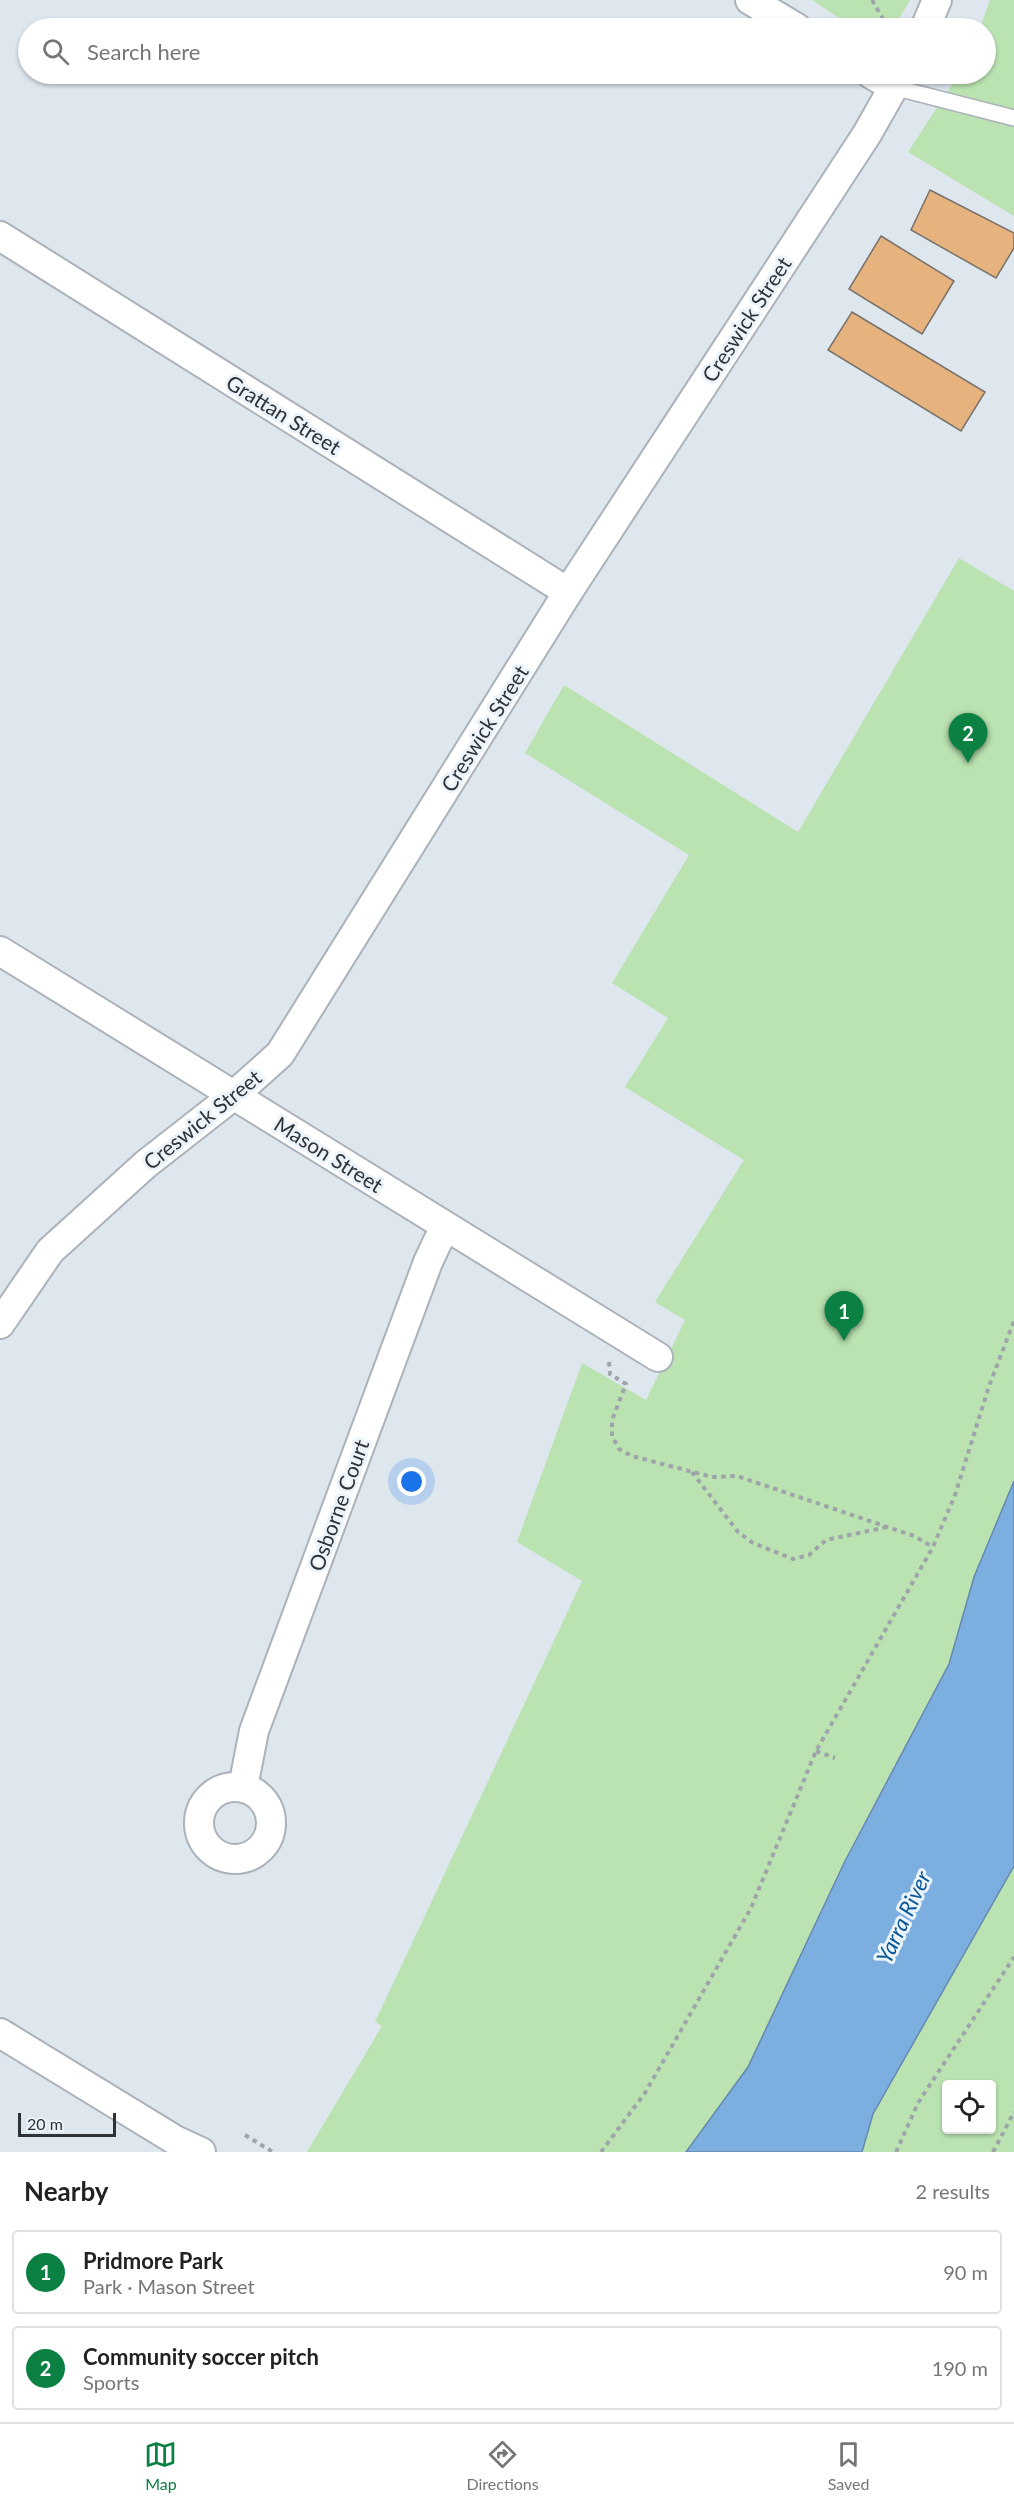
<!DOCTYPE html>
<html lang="en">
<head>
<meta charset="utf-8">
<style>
	:root { --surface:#fff; --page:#f2f2f2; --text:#222; --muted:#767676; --line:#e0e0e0; --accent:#0b8043 }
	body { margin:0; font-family:Lato,sans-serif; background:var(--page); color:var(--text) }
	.controls { position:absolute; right:18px; bottom:18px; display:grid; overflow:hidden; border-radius:6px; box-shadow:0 2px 4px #0004 }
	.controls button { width:54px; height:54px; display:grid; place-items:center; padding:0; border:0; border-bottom:2px solid var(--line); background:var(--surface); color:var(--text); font:30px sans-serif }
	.scale { position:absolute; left:18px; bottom:15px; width:98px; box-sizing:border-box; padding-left:6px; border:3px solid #303336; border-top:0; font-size:16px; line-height:21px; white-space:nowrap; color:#303336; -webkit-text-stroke:4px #ebf3fb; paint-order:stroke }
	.you { position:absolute; left:412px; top:1482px; width:21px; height:21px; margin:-15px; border:4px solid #fff; border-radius:50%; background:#1a73e8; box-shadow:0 0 0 9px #1a73e833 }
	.badge { display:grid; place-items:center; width:39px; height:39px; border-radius:50%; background:var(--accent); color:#fff; font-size:20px; font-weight:700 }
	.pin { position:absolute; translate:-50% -50px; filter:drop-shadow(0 2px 3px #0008) }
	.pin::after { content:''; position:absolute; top:32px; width:21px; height:18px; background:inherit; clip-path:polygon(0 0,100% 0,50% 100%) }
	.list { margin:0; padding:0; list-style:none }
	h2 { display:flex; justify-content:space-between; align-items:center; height:78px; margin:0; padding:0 24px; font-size:26px }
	h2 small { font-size:20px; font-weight:400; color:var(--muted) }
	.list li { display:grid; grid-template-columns:39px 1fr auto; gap:18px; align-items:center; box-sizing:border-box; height:84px; margin:0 12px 12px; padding:0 12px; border:2px solid var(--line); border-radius:6px }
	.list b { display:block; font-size:22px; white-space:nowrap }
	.list p { margin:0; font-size:20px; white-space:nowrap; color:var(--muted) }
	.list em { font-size:20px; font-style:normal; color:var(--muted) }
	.icon { flex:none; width:33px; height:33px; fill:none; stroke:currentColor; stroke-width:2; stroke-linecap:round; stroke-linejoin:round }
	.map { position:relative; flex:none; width:1014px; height:2152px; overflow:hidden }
	.search { position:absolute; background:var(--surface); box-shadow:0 2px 4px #0004; left:18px; right:18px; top:18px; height:66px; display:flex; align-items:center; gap:15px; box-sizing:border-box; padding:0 21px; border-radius:33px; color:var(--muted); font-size:22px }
	.sheet { height:270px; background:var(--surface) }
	nav { display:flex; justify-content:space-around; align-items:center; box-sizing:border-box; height:84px; border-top:2px solid var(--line); background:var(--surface); font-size:16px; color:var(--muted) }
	nav a { display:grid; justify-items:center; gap:3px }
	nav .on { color:var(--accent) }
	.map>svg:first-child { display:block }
	.green { fill:#bae3b1; fill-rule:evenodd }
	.water { fill:#7caee0; stroke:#6589ad; stroke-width:1.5 }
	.building { fill:#e6b37f; stroke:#79726b; stroke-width:1.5 }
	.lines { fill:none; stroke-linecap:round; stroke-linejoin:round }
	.service-casing { stroke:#abb2ba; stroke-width:18 }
	.minor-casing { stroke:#abb2ba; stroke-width:32 }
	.path { stroke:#9ea4aa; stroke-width:4; stroke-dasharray:4.5 4.5; stroke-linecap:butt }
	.service { stroke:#fff; stroke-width:15 }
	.minor { stroke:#fff; stroke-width:28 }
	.labels { text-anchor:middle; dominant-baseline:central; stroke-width:6; stroke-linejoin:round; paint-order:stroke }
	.street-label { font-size:21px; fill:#303336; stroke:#ebf3fb }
	.water-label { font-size:22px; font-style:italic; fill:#095895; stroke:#ebf3fb }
</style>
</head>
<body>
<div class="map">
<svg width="1014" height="2152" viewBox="0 0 1014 2152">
	<rect width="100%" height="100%" fill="#dee6ee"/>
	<g class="green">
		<path d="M812 0H910L896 24C858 36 843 20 812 0Z"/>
		<polygon points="990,0 1014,0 1014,216 908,152 959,74 986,74 986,28 980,28"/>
		<polygon points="959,558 1014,591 1014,1481 974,1577 949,1663 846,1857 748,2067 686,2152 307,2152 382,2026 375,2022 582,1581 517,1542 582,1363 646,1400 685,1320 655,1302 744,1160 625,1087 668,1018 612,983 689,855 525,753 564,685 798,832"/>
		<path d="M1014 1866V2152H862L873 2114ZM946 2084H992V2130H946Z"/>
	</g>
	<polygon class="water" points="1014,1481 1014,1866 873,2114 862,2152 686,2152 748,2067 845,1861 949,1664 974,1577"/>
	<g class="building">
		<polygon points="930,190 1014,233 1014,248 996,278 911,230"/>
		<polygon points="881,236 954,281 922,334 849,289"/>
		<polygon points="852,312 985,392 961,431 828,350"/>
	</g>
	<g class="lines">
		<defs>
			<polyline id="service" points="893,87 1014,118"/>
			<g id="minor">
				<polyline points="750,0 797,28"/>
				<polyline points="925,28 937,0"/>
				<polyline points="871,74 893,87"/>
				<polyline points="0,236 568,592"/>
				<polyline points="0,951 658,1357"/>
				<polyline points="0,1324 50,1251 146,1164 233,1096 280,1054 568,592 867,134 901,74"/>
				<circle cx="235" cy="1823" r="36"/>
				<polyline points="243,1787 254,1731 428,1262 445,1226"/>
				<polyline points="0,2033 175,2140 201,2152"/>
			</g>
		</defs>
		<use href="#service" class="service-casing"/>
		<use href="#minor" class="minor-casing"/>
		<g class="path">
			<polyline points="872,0 886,24"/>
			<polyline points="609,1362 610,1374 626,1384 612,1420 612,1436 619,1449 632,1456 712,1477 737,1476 914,1536 933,1547"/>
			<polyline points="692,1472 738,1532 753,1543 793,1559 809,1555 826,1540 887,1527"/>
			<polyline points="816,1751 835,1758"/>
			<polyline points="245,2135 273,2152"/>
			<polyline points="601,2152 645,2093 751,1908 816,1751 933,1547 955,1495 989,1386 1014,1321"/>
			<polyline points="896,2152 918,2103 1014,1957"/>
			<polyline points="993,2152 1014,2112"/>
		</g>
		<use href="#service" class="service"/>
		<use href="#minor" class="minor"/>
	</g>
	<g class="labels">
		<g class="street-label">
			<text transform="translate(746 319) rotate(-57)">Creswick Street</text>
			<text transform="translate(284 414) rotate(32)">Grattan Street</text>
			<text transform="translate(484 728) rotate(-58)">Creswick Street</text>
			<text transform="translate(202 1119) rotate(-39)">Creswick Street</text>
			<text transform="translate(329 1154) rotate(32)">Mason Street</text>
			<text transform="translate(338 1505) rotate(-70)">Osborne Court</text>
		</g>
		<g class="water-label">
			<text transform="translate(903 1917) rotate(-65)">Yarra River</text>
		</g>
	</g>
</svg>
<div class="controls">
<button><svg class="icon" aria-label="locate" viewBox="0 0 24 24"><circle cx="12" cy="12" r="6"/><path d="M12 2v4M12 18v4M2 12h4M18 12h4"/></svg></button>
</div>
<div class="scale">20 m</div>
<div class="you"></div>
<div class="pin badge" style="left:844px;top:1341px">1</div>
<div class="pin badge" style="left:968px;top:763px">2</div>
<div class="search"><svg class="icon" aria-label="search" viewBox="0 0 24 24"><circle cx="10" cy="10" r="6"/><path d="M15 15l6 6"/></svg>Search here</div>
</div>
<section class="sheet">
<h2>Nearby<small>2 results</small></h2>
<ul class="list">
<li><span class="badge">1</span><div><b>Pridmore Park</b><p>Park · Mason Street</p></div><em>90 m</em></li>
<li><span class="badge">2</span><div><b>Community soccer pitch</b><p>Sports</p></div><em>190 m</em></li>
</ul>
</section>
<nav>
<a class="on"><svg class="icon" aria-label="map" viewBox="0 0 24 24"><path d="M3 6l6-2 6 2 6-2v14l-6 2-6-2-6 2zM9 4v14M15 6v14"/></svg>Map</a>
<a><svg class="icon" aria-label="directions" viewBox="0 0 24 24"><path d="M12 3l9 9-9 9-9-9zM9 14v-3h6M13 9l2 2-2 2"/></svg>Directions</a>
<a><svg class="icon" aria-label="saved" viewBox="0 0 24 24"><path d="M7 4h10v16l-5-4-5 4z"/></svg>Saved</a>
</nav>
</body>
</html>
